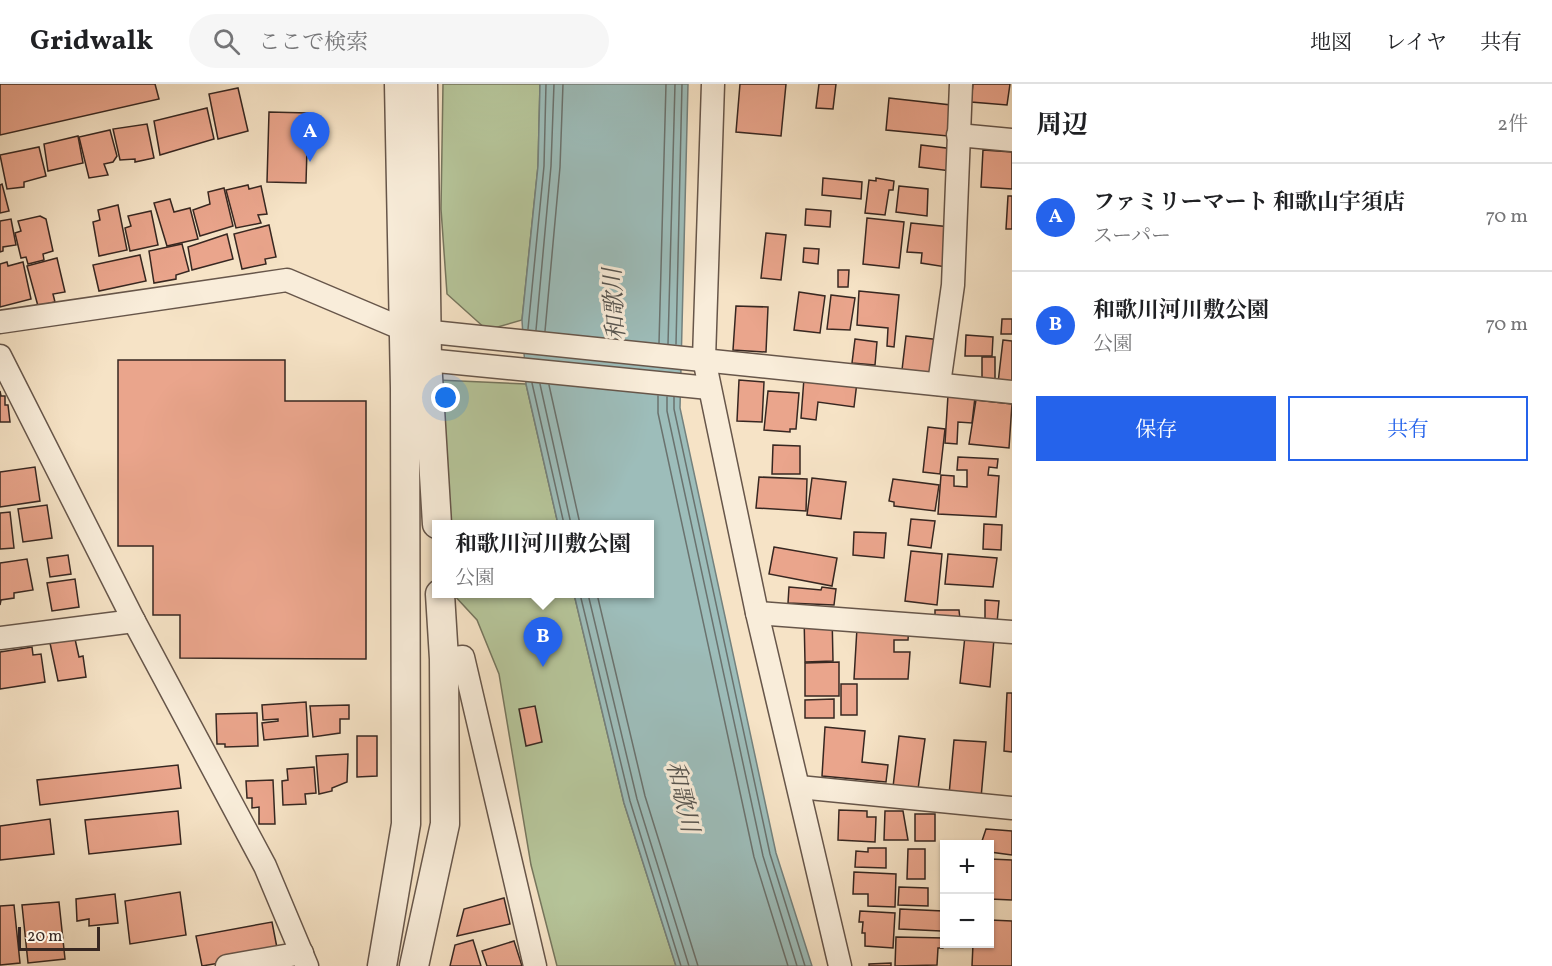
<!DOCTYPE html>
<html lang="ja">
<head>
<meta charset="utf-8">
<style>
	:root { --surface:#fff; --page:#f6f6f6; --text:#202124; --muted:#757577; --line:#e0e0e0; --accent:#2563eb }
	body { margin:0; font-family:Vollkorn,"Noto Serif JP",serif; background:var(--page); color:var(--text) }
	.controls { position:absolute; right:18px; bottom:18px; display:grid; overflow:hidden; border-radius:0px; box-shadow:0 2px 4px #0004 }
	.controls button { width:54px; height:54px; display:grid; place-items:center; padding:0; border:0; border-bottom:2px solid var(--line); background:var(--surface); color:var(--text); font:30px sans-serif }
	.scale { position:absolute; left:18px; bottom:15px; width:82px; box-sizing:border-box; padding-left:6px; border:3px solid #372721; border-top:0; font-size:16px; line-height:21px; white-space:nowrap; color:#372721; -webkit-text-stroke:4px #f9edda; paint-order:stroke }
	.you { position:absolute; left:446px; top:314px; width:21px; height:21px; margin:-15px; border:4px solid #fff; border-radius:50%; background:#1a73e8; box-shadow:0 0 0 9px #1a73e833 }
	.badge { display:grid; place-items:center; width:39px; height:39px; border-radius:50%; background:var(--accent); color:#fff; font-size:20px; font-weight:700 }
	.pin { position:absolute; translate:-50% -50px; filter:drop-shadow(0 2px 3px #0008) }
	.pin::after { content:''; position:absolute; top:32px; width:21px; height:18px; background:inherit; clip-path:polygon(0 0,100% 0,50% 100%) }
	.popup { position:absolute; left:432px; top:436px; width:222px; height:78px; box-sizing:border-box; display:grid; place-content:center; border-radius:0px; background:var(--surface); filter:drop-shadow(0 2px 4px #0005); font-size:20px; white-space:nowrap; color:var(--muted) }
	.popup b { font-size:22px; color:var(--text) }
	.popup::after { content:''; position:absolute; left:50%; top:100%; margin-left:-12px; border:12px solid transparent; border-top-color:var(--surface) }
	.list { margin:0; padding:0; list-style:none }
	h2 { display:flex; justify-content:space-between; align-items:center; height:78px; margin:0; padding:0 24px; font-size:26px }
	h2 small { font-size:20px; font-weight:400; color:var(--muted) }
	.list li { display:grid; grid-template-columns:39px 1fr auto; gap:18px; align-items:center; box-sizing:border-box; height:108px; padding:0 24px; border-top:2px solid var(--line) }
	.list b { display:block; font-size:22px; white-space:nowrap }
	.list p { margin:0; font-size:20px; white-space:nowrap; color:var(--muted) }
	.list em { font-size:20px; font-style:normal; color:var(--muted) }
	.actions { display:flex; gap:12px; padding:18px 24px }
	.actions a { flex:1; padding:14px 0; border:2px solid var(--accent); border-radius:0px; text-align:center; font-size:21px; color:var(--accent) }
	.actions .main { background:var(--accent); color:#fff }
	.icon { flex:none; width:33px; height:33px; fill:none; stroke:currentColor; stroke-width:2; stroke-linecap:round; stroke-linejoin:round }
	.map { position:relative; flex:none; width:1012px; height:882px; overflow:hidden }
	header { display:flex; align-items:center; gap:36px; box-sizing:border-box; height:84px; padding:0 30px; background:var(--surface); border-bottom:2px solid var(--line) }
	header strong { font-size:28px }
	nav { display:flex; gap:33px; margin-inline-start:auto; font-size:21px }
	.search { width:420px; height:54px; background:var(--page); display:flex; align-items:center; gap:15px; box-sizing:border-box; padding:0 21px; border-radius:33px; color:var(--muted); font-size:22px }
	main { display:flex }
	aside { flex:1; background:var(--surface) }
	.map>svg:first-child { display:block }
	.green { fill:#b6c59a; stroke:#76765e; stroke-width:1.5 }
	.water { fill:#9dbdba; stroke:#74817d; stroke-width:1.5 }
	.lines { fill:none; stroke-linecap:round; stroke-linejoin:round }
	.shore { stroke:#6a726e; stroke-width:1.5 }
	.building { fill:#eaa58c; stroke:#372721; stroke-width:1.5 }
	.minor-casing { stroke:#67564a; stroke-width:25 }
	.tertiary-casing { stroke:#67564a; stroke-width:31 }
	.minor { stroke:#f9edda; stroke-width:22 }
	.tertiary { stroke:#f9edda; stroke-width:28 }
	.labels { text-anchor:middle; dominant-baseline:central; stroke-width:6; stroke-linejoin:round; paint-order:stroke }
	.water-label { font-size:24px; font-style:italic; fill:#56544f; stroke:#f9edda }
</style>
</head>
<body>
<header>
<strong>Gridwalk</strong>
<div class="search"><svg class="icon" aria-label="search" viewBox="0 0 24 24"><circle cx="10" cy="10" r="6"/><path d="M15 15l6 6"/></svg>ここで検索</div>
<nav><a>地図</a><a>レイヤ</a><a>共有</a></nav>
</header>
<main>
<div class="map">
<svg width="1012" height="882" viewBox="0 0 1012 882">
	<rect width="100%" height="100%" fill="#f6e3c6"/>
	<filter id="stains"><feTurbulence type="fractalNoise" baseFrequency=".00333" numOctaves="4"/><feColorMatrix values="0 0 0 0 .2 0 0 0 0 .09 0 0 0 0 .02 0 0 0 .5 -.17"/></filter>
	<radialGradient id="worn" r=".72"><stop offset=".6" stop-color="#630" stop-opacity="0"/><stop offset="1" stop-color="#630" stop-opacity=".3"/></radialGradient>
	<g class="green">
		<polygon points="443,0 540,0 538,82 522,236 487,246 447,210 441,125"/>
		<polygon points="438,296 526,300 558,440 444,440"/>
		<polygon points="453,510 574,510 624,719 676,882 557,882 531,781 499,590 477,536"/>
	</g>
	<polygon class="water" points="540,0 688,0 680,324 776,769 812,882 676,882 624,719 574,510 650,510 650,440 558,440 526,300 522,236 538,82"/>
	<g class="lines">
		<g class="shore">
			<polyline points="528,245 544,82 546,0"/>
			<polyline points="536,246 551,82 554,0"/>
			<polyline points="545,247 560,83 563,0"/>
			<polyline points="659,259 666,0"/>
			<polyline points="668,260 675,0"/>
			<polyline points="676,260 682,0"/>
			<polyline points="532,299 564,440"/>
			<polyline points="540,300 571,440"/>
			<polyline points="549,301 580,440"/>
			<polyline points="658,312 658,329 754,773 788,882"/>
			<polyline points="667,313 667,327 763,772 797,882"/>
			<polyline points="674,313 674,325 770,770 805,882"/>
			<polyline points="580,510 630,717 681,882"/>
			<polyline points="588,510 637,715 689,882"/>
			<polyline points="597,510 645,712 698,882"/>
		</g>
	</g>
	<g class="building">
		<polygon points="0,0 155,0 159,15 0,51"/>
		<polygon points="740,0 786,0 781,52 736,48"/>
		<polygon points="819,0 836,0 833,25 816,24"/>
		<polygon points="973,0 1010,0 1007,21 971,18"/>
		<polygon points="238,4 248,47 218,55 209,10"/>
		<polygon points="889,14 951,21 948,52 886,46"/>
		<polygon points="207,24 214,55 160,71 154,37"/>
		<polygon points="269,28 308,29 306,99 267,98"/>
		<polygon points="147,40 154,74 135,78 135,75 120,76 113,45"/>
		<polygon points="110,46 117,72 113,78 104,80 108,91 89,94 79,53"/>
		<polygon points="78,52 83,79 48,87 44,60"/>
		<polygon points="921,61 954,65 951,87 919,83"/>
		<polygon points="39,63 46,92 24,98 24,103 7,105 0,71"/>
		<polygon points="983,66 1012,68 1012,105 981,103"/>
		<polygon points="823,94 862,98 861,115 822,111"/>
		<polygon points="876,94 894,97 893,106 889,106 885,131 865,129 869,96 876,97"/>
		<polygon points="2,100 9,127 0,129 0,101"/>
		<polygon points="248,101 249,105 261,102 267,130 258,131 261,139 236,144 226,106"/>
		<polygon points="899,102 928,105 927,132 896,128"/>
		<polygon points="224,104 233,142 200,152 193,126 210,120 208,108"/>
		<polygon points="1008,112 1012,112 1012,145 1006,145"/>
		<polygon points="170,115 174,128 190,124 198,155 167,162 154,119"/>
		<polygon points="118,121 127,166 99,172 93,138 100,136 98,126"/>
		<polygon points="806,125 831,127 830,143 805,141"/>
		<polygon points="151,127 158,161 130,167 125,144 131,142 128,132"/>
		<polygon points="40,132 46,135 53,167 43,170 44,176 28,180 26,173 21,174 15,149 21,147 18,137"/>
		<polygon points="867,134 904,138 899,184 863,180"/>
		<polygon points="11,135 16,161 3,163 3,167 0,168 0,137"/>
		<polygon points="911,139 951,143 946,183 921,179 922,169 907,168"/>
		<polygon points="269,141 276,173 265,175 266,180 242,185 234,150"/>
		<polygon points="766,149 786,151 781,196 761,194"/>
		<polygon points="227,150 233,175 192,186 188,163"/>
		<polygon points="182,160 189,187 176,191 176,195 154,199 149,167"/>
		<polygon points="804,164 819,165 818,180 803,178"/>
		<polygon points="140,171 146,197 99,207 93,181"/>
		<polygon points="57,174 65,208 53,210 55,218 38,222 27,182"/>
		<polygon points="7,178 8,182 23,178 31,215 0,223 0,180"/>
		<polygon points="838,186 849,186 848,203 838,203"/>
		<polygon points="859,207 899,211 894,263 887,262 888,244 857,241"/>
		<polygon points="799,208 825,212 820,249 794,246"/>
		<polygon points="831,211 855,214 850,246 827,245"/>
		<polygon points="736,222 768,223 766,268 733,266"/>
		<polygon points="1002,235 1012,235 1012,250 1001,250"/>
		<polygon points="966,251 993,253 992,272 965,272"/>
		<polygon points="906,252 941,256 938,290 902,286"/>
		<polygon points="855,255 877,258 875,281 852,279"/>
		<polygon points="1003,256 1012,257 1012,300 998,299"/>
		<polygon points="982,273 995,273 995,297 982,296"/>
		<polygon points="118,276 285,276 285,317 366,317 366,575 180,574 180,531 153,531 153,462 118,462"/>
		<polygon points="804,294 857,298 854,323 818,318 816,336 801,334"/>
		<polygon points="739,296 764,298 762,338 737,337"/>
		<polygon points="0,307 1,312 5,312 5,321 8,321 10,338 0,338"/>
		<polygon points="768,307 799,309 796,345 790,345 790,348 764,346"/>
		<polygon points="948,311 975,313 972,339 958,338 957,360 945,359"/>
		<polygon points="976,316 1012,320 1009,364 969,360"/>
		<polygon points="928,343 945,345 940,390 923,388"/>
		<polygon points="773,361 800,362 800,390 772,390"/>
		<polygon points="958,373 998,375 997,384 989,383 988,391 999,392 996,433 938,430 941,391 954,392 954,402 967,403 967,386 957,386"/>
		<polygon points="35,383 40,417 0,423 0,388"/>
		<polygon points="759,393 807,395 806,427 756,424"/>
		<polygon points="812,394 846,398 841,435 807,431"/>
		<polygon points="893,395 939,401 935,427 894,422 894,418 889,417"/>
		<polygon points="47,421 52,454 23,458 18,425"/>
		<polygon points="10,428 14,464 0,465 0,429"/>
		<polygon points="911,435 935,437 931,464 908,461"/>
		<polygon points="984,440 1002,441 1001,466 983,465"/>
		<polygon points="854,448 886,449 884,474 853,471"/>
		<polygon points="774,463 837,474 832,502 769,490"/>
		<polygon points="911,467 942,470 937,521 905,517"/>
		<polygon points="948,470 997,474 993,503 945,500"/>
		<polygon points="68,471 71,490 50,493 47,474"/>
		<polygon points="27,475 33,506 14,509 14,514 1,516 0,521 0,479"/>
		<polygon points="75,495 79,523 52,527 47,499"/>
		<polygon points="789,503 821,506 822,503 836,505 834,521 788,519"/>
		<polygon points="985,516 999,517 997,539 985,538"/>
		<polygon points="935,526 959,526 960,535 935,536"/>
		<polygon points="832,530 833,577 805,578 804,531"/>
		<polygon points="909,541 908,556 894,556 894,568 910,568 908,595 854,595 857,544"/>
		<polygon points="965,552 994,555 990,603 960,599"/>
		<polygon points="75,555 79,573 83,572 86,593 58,597 50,559"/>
		<polygon points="32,563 33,571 41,570 45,598 0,605 0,568"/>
		<polygon points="839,578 839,612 805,612 805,579"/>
		<rect x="841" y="600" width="16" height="31"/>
		<polygon points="1007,609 1012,609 1012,668 1004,667"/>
		<polygon points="834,615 834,634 805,634 805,616"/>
		<polygon points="306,618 308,652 264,656 262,639 278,637 278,635 263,636 262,621"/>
		<polygon points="349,621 349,635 340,635 340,649 313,653 310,622"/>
		<polygon points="535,622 542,658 526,662 519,625"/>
		<polygon points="257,629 258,662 225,663 225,660 217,660 216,630"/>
		<polygon points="825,643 865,647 862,678 888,681 886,698 822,692"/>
		<polygon points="357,652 377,652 377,692 357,693"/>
		<polygon points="899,652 925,655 918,705 893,703"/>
		<polygon points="954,656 986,658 981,714 949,711"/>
		<polygon points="348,670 347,698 332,704 332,707 319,710 316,672"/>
		<polygon points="178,681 181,704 40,721 37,696"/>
		<polygon points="314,683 316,709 305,710 306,720 283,721 282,697 288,696 287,685"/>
		<polygon points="273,696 275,740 259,740 259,723 252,724 252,714 247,714 246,697"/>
		<polygon points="839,726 867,727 867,733 876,733 875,758 838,756"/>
		<polygon points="178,727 181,760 89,770 85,736"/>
		<polygon points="885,727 903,727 908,756 884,756"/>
		<rect x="915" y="730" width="20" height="27"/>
		<polygon points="50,735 54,770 0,776 0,742"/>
		<polygon points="986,745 1012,747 1012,771 990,768 990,760 981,760"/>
		<polygon points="868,764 886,764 886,784 855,783 856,767 868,768"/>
		<polygon points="908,765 925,765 925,795 907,795"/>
		<polygon points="990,775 1012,776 1012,816 990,815"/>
		<polygon points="854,788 896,790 895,823 868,822 868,810 853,810"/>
		<polygon points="899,803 928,804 928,822 898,821"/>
		<polygon points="180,808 186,851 130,860 125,817"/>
		<polygon points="115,810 118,839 89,842 89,835 77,837 76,815"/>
		<polygon points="504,814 510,840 457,852 464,825"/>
		<polygon points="59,818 65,875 28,879 22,821"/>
		<polygon points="14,821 20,879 0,881 0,822"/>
		<polygon points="900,825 943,827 941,847 899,845"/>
		<polygon points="860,827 895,829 893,864 865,862 865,849 862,849 863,838 859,838"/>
		<polygon points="990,836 1012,837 1012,882 972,882 973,860 969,860 990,860"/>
		<polygon points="272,838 278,869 202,882 196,852"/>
		<polygon points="896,853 944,854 943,864 938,864 937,881 895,882"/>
		<polygon points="473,856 481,882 450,882 455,861"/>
		<polygon points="514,857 522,882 487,882 482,867"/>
		<polygon points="891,879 891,882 869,882 869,880"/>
	</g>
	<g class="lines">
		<defs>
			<g id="minor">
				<polyline points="713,0 704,275 757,529 840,882"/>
				<polyline points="958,51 1012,56"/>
				<polyline points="0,238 287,196 403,245 1012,308"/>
				<polyline points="0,272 134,537 265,782 307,882"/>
				<polyline points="427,276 709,304"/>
				<polyline points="939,300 953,201 961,0"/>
				<polyline points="757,529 1012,548"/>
				<polyline points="0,554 134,537"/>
				<polyline points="444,575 463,573 535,882"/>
				<polyline points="799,703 1012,724"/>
				<polyline points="227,882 302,869"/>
			</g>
			<g id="tertiary">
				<polyline points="423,0 427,276 437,440"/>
				<polyline points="382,882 406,740 405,304 399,0"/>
				<polyline points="414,882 445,740 444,575 440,510"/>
			</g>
		</defs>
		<use href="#minor" class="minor-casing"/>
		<use href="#tertiary" class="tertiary-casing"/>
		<use href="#minor" class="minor"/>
		<use href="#tertiary" class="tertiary"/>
	</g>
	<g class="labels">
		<g class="water-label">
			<text transform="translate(616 220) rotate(-93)">和歌川</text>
			<text transform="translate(681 713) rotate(77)">和歌川</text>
		</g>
	</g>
	<rect width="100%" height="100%" filter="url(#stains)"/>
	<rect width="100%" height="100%" fill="url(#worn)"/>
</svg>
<div class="controls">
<button>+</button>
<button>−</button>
</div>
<div class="scale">20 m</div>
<div class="you"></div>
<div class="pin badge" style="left:310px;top:78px">A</div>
<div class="pin badge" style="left:543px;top:583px">B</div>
<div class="popup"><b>和歌川河川敷公園</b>公園</div>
</div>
<aside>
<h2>周辺<small>2件</small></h2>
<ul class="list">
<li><span class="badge">A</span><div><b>ファミリーマート 和歌山宇須店</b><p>スーパー</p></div><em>70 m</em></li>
<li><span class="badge">B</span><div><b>和歌川河川敷公園</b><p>公園</p></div><em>70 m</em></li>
</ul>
<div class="actions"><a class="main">保存</a><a>共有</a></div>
</aside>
</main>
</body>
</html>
